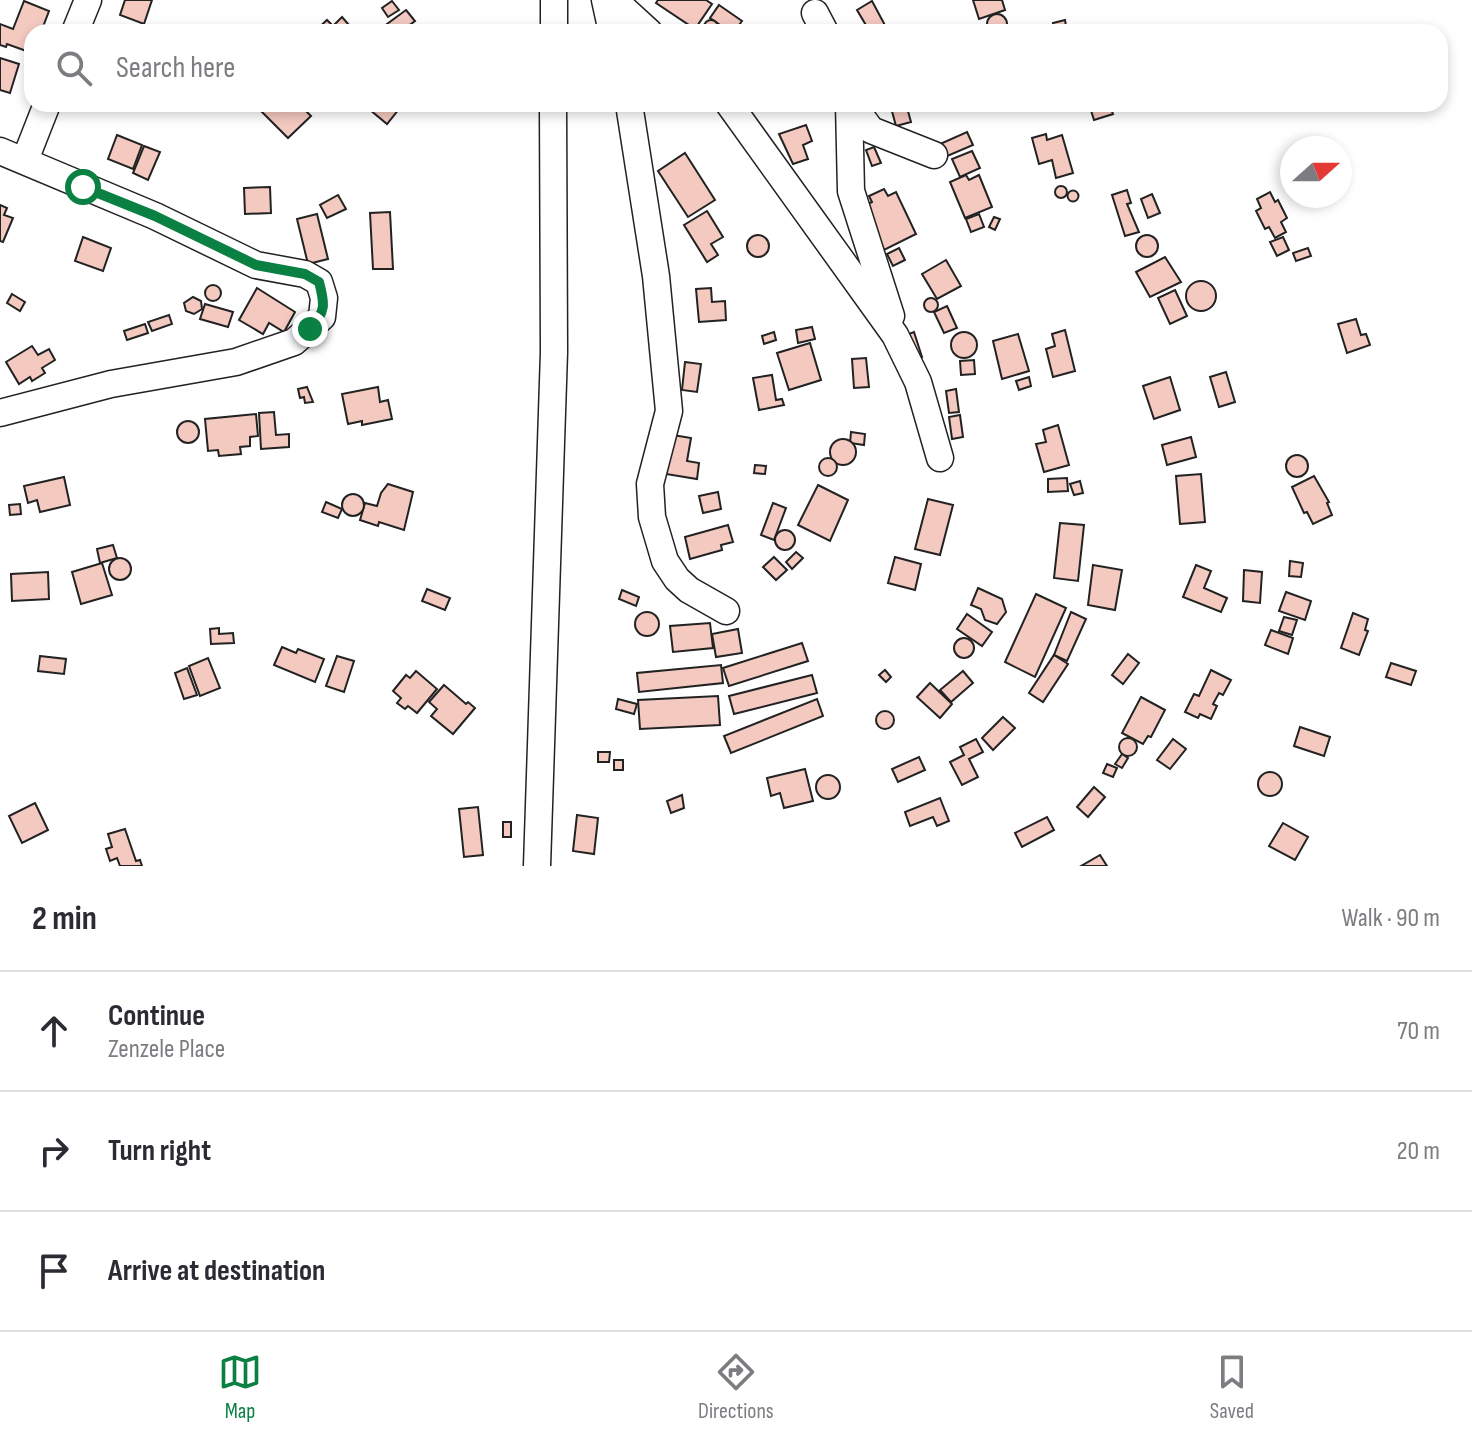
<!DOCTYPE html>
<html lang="en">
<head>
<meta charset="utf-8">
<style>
	:root { --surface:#fff; --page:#f7f7f7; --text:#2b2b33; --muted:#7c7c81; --line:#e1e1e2; --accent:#0b8043 }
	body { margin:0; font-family:"Sofia Sans Condensed",sans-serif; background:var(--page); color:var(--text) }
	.compass { position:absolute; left:1280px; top:136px; width:72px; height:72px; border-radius:50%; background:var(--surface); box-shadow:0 4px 12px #0003; rotate:69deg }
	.stop { position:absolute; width:24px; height:24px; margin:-18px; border:6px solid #0b8043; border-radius:50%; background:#fff }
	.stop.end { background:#0b8043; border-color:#fff; box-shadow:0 2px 8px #0008 }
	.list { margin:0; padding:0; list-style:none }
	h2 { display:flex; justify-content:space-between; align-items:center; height:104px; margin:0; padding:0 32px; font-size:34px }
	h2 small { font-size:26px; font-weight:400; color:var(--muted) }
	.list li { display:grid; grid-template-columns:52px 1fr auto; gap:24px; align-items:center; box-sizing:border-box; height:120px; padding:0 32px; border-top:2px solid var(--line) }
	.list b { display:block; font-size:30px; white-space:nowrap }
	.list p { margin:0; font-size:26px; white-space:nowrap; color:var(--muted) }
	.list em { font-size:26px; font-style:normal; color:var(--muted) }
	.icon { flex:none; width:44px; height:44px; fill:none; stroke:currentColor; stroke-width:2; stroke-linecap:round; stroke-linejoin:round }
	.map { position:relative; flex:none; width:1472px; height:866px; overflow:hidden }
	.search { position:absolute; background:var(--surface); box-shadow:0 4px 12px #0003; left:24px; right:24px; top:24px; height:88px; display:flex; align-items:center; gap:20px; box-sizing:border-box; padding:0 28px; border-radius:24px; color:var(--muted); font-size:30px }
	.sheet { height:464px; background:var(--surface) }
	nav { display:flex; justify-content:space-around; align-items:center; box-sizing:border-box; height:112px; border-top:2px solid var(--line); background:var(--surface); font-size:22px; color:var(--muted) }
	nav a { display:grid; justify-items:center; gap:4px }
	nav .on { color:var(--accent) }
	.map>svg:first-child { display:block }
	.building { fill:#f3c9c0; stroke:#222; stroke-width:2 }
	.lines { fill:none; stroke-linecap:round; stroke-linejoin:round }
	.minor-casing { stroke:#222; stroke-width:29 }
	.minor { stroke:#fff; stroke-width:26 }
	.route { stroke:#0b8043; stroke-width:10 }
</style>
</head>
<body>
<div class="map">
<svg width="1472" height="866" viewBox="0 0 1472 866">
	<rect width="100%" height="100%" fill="#fff"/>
	<g class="building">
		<polygon points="125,0 152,0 144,24 120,15"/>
		<polygon points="658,0 706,0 712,4 695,29 656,3"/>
		<polygon points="973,0 1002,0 1005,10 979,19"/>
		<polygon points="24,1 49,11 41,32 32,32 32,53 7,44 6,47 0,45 0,24 13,29"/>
		<polygon points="392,1 399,10 388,17 382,8"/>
		<polygon points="872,1 887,29 881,32 870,32 857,10"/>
		<polygon points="719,5 742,21 734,32 720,32 723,27 710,18"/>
		<polygon points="406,10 415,21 400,32 392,32 387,24"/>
		<circle cx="997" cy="24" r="10"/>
		<polygon points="342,17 355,32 316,30 327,20 333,26"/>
		<polygon points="1065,20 1067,32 1055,32 1053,23"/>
		<circle cx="711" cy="27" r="7"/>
		<polygon points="0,58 19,64 10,93 0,90"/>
		<polygon points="264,104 279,104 286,111 294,104 299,104 311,116 288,138 259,109"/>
		<polygon points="363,104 403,104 387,124"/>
		<polygon points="890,104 906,104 911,122 896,126"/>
		<polygon points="1089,104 1109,104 1113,114 1094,120"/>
		<polygon points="806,125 812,141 803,145 808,159 793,164 779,134"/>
		<polygon points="967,132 973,145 945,157 940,144"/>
		<polygon points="1046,134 1047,140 1062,135 1073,173 1056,178 1052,160 1039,164 1032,138"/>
		<polygon points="117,135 142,145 133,169 108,159"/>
		<polygon points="144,146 160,152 148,180 133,173"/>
		<polygon points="874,147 881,163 872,166 866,150"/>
		<polygon points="972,151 980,168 960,177 952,159"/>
		<polygon points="685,153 715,200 688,217 658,171"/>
		<polygon points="966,175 969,180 979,175 992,207 965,218 950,182"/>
		<circle cx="1061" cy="192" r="6"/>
		<polygon points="270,187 271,213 245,214 244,188"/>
		<polygon points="884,189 888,196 896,192 916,234 884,250 864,206 872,202 869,196"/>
		<polygon points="1127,190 1131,203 1127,204 1139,232 1125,236 1112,195"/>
		<circle cx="1073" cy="196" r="5.5"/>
		<polygon points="1270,192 1275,202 1278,200 1287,218 1281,222 1286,232 1275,238 1269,227 1265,229 1256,211 1261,208 1257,199"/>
		<polygon points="1152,194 1160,213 1148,218 1141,199"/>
		<polygon points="338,195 346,209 327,218 320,205"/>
		<polygon points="0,205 7,208 4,215 13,218 3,242 0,241"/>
		<polygon points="707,211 723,237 711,244 718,255 707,262 684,225"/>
		<polygon points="390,212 393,269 373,269 370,213"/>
		<polygon points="317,214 328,259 308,264 297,219"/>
		<polygon points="979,214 984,227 971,232 966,219"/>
		<polygon points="994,217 1000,219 995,230 989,227"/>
		<circle cx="1147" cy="246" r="11"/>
		<circle cx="758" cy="246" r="11"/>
		<polygon points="83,237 111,248 103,271 75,261"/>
		<polygon points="1283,237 1289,250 1277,256 1270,242"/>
		<polygon points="899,248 905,260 893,266 887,254"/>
		<polygon points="1308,248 1311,256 1296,261 1293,253"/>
		<polygon points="1165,257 1181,282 1150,297 1136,272"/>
		<polygon points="946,260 961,286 937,299 922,274"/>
		<circle cx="1201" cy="296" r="15"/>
		<circle cx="213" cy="293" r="8"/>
		<polygon points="257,288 295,312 284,332 269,323 263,334 239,320"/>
		<polygon points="711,288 712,302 725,301 726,320 699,322 696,289"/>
		<polygon points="1175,290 1187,316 1170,324 1158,298"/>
		<polygon points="12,294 25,302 20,311 7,303"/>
		<polygon points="193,297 201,301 202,309 194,314 186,311 184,303"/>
		<circle cx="931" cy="305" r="7"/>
		<polygon points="205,304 233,312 228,327 200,319"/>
		<polygon points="947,306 957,328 944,333 934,312"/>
		<polygon points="169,315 172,324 152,331 148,322"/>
		<polygon points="1356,319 1361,335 1366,334 1370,345 1347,353 1338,324"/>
		<polygon points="145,324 148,333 127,340 124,331"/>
		<polygon points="812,327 815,339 798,343 796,330"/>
		<polygon points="1065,330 1075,371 1053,377 1046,349 1055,346 1052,334"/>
		<circle cx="964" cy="345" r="13"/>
		<polygon points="774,332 776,340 764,344 762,336"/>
		<polygon points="914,332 922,357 915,359 906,335"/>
		<polygon points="1018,334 1029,371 1002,379 993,341"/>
		<polygon points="810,343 821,380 789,390 777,353"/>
		<polygon points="32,346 38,355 49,349 55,360 42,368 45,373 32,381 30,377 19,384 6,362"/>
		<polygon points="866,358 869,387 854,388 852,359"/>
		<polygon points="974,360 975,374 961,375 960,361"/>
		<polygon points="685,362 701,364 697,392 682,390"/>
		<polygon points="1226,372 1235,402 1219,407 1210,377"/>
		<polygon points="772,375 776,400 782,399 784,405 759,410 753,378"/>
		<polygon points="1029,377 1031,386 1019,390 1016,381"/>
		<polygon points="1170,377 1180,410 1154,419 1143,386"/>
		<polygon points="307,387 313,402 305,403 304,397 300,398 298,389"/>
		<polygon points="378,387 380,402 388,400 392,419 362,425 362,421 348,424 342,394"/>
		<polygon points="956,389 959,412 949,413 946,391"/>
		<polygon points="274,412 276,435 289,434 289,447 261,449 259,413"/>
		<polygon points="256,414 258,436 250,437 250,446 240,447 241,454 219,456 218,450 208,451 205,419"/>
		<polygon points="960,415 963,437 952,439 949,417"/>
		<circle cx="188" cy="432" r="11"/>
		<polygon points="1058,425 1069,465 1044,472 1036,444 1046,442 1043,430"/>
		<polygon points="851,432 865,434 864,445 850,443"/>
		<polygon points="673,435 691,438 687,461 699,463 697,479 666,474"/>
		<polygon points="1191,437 1196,457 1167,465 1162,445"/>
		<circle cx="843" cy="452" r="13"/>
		<circle cx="1297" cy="466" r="11"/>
		<circle cx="828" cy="467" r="9"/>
		<polygon points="755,465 766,466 765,474 754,473"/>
		<polygon points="1201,474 1205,522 1180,524 1176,476"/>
		<polygon points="1314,476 1329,502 1327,503 1332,515 1313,524 1307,512 1304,513 1292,487"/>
		<polygon points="64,477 70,505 40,512 37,500 28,503 24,486"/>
		<polygon points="1067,478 1068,491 1048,492 1048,479"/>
		<polygon points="1080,481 1083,493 1074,495 1070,484"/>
		<polygon points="388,484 413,492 404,530 379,522 378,526 360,520 365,503 377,506 381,493"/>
		<polygon points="818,485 848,500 830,541 798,525"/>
		<polygon points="718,492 721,509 703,513 699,496"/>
		<circle cx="353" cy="505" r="11"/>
		<polygon points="928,499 953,505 940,555 915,549"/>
		<polygon points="326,502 342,509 338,518 322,512"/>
		<polygon points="773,503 786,508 774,540 761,535"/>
		<polygon points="20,504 21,514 10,515 9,505"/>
		<polygon points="1060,523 1084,525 1078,581 1054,578"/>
		<polygon points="728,525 733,542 721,545 722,550 690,559 685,537"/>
		<circle cx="785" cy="540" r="10"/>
		<polygon points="113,545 117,558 100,563 97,549"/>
		<polygon points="796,552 803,558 792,569 786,562"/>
		<polygon points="774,557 787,570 776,580 763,567"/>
		<polygon points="895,557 921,564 915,590 888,583"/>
		<circle cx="120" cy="569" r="11"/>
		<polygon points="1290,561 1303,563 1301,577 1289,576"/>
		<polygon points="102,563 112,595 81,604 72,572"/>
		<polygon points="1093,565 1122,570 1115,610 1088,605"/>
		<polygon points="1196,565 1211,571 1204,588 1227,598 1221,612 1183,597"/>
		<polygon points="1244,570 1262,572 1260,603 1243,601"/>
		<polygon points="48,572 49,599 12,601 11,574"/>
		<polygon points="978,588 1002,599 1006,612 997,624 985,620 981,609 971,605"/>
		<polygon points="427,589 450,598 445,610 422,601"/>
		<polygon points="622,590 639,597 636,606 619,599"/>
		<polygon points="1286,592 1311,601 1305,620 1279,611"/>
		<polygon points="1036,594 1066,608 1035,677 1005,662"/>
		<circle cx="647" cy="624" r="12"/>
		<polygon points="1071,612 1086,619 1067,661 1054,655"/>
		<polygon points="1353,613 1368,619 1365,630 1368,631 1359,655 1341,648"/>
		<polygon points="967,614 992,632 982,646 957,629"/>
		<polygon points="1284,617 1297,620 1292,635 1279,631"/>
		<polygon points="710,623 713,648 673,652 670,626"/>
		<polygon points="219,628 219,634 233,633 234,643 211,644 210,629"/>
		<polygon points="738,629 742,653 716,657 712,634"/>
		<polygon points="1271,630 1293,638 1288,654 1265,645"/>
		<circle cx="964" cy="648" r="10"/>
		<polygon points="802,643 808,661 729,686 723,668"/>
		<polygon points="282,647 296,653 298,649 324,659 315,682 274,665"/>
		<polygon points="1128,654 1139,663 1123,684 1112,675"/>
		<polygon points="1054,655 1068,664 1043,702 1029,693"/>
		<polygon points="40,656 66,659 64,674 38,671"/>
		<polygon points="337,656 354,661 344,692 326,686"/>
		<polygon points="208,658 220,688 200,696 189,666"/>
		<polygon points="1391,663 1416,671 1411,685 1386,677"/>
		<polygon points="721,665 723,683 639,692 637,673"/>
		<polygon points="187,668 197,695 184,699 175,673"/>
		<polygon points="885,670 891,677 886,682 879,675"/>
		<polygon points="1211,670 1231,680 1223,695 1219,693 1213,704 1217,706 1211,719 1200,714 1198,718 1185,712 1194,694 1199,696"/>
		<polygon points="416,671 437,689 417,713 408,706 405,709 397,703 401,698 393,691 406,675 410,678"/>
		<polygon points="963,671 973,683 951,702 940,690"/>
		<polygon points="812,675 817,693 734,714 729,696"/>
		<polygon points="930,683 952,704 940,718 917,697"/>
		<polygon points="444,685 466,704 468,702 475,708 453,734 431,716 437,709 429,702"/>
		<polygon points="718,696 720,725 640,729 638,700"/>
		<polygon points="1141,697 1165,710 1151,737 1148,736 1143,744 1122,733"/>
		<polygon points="618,699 637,704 634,714 616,709"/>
		<polygon points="817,699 823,716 731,753 724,736"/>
		<circle cx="885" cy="720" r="9"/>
		<polygon points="1003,717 1015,728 993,750 982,738"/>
		<polygon points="1300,727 1330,737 1324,756 1294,746"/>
		<circle cx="1128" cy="747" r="9"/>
		<polygon points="976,739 983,752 969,759 978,777 962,785 950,762 964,755 960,747"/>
		<polygon points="1173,739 1186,749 1170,769 1157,760"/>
		<polygon points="598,752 610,752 609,762 598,762"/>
		<polygon points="1122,754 1128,758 1122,768 1115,764"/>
		<polygon points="919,757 925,770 898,782 892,769"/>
		<rect x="614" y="760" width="9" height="10"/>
		<polygon points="1107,764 1117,768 1113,777 1103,773"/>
		<polygon points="805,769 813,801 784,808 780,793 771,796 767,778"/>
		<circle cx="1270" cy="784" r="12"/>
		<circle cx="828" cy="787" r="12"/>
		<polygon points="1094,787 1105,797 1088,817 1077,807"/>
		<polygon points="682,795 684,808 671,813 667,801"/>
		<polygon points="940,798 949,821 937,826 933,817 910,826 905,812"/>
		<polygon points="35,803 48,830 22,843 9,816"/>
		<polygon points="478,807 483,855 464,857 459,809"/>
		<polygon points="577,815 598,818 594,854 573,851"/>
		<polygon points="1047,817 1054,830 1022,847 1015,833"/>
		<rect x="503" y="822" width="8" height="15"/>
		<polygon points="1283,823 1308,837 1295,860 1269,846"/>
		<polygon points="125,829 136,861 140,860 142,866 120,866 117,858 110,861 106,849 112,847 108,834"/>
		<polygon points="1100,855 1107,866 1081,866"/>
	</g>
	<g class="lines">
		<defs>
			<g id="minor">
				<polyline points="605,0 612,32"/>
				<polyline points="614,0 649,32"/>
				<polyline points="815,13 825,32"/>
				<polyline points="75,32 88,0"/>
				<polyline points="554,32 554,0"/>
				<polyline points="629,104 656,276 669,411 650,484 652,517 665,561 677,579 689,590 726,611"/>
				<polyline points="729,104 895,335 918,382 940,458"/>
				<polyline points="849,104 851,191 891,316"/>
				<polyline points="852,104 871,130 934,155"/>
				<polyline points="0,151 155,216 256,265 305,274 319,282 324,298 322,317 294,342 236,362 111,384 0,413"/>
				<polyline points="25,160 47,104"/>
				<polyline points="537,866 554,352 553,104"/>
			</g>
		</defs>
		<use href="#minor" class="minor-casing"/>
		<use href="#minor" class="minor"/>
	</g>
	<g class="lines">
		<path class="route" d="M83 187 155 216 256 265 305 274 319 282C325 304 326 312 310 329"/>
	</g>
</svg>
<svg class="compass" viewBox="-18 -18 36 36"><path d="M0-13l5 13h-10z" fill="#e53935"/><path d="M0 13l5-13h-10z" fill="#7c7c81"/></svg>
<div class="stop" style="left:83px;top:187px"></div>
<div class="stop end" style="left:310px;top:329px"></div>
<div class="search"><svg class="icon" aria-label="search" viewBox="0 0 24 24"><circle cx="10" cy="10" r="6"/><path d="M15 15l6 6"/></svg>Search here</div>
</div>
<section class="sheet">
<h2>2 min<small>Walk · 90 m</small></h2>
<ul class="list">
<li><svg class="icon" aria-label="ahead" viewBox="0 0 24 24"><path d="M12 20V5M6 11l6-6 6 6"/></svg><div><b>Continue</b><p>Zenzele Place</p></div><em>70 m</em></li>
<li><svg class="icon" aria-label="right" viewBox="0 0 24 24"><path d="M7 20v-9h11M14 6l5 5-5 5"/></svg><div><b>Turn right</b></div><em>20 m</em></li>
<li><svg class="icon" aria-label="arrive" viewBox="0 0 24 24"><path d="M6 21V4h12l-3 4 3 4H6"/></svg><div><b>Arrive at destination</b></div></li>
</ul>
</section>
<nav>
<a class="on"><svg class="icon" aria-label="map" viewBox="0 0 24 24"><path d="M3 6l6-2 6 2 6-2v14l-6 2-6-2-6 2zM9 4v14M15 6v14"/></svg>Map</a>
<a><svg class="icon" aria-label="directions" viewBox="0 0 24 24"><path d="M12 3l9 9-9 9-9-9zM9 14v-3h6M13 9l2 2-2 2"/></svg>Directions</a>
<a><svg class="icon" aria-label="saved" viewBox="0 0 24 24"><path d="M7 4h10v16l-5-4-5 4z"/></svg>Saved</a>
</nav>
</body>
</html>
